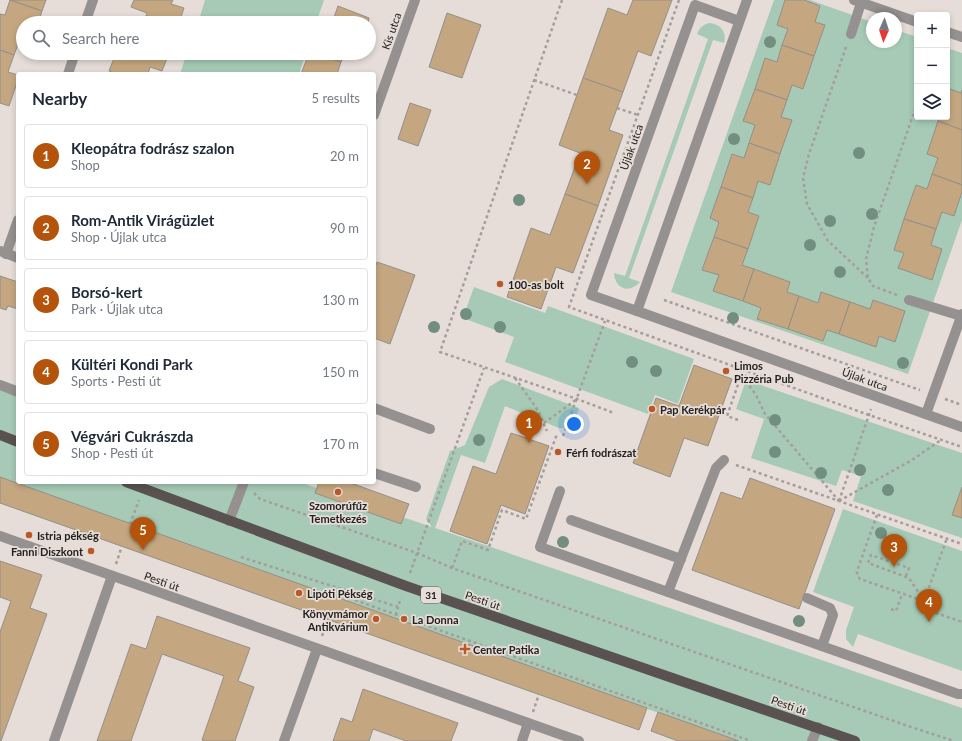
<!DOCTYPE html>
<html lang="en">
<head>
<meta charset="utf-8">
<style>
	:root { --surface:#fff; --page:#f2f2f3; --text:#1f2937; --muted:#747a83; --line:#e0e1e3; --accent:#b45309 }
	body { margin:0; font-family:Lato,sans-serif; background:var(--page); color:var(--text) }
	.controls { position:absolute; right:12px; top:12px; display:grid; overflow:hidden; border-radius:4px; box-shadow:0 2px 6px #0003 }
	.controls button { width:36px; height:36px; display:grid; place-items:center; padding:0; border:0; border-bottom:1px solid var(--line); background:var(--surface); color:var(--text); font:20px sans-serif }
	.compass { position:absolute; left:866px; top:12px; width:36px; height:36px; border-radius:50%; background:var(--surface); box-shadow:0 2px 6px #0003; rotate:183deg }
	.you { position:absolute; left:574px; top:424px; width:14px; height:14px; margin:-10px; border:3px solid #fff; border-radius:50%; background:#1a73e8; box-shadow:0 0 0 6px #1a73e833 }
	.badge { display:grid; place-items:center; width:26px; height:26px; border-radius:50%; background:var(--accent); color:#fff; font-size:13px; font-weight:700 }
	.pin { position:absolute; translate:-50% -33px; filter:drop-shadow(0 1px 2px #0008) }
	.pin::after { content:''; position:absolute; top:21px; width:14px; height:12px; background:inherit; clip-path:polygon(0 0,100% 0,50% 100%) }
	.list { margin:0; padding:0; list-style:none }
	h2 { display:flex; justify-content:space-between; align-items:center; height:52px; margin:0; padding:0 16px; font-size:17px }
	h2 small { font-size:13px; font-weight:400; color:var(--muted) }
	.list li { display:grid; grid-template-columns:26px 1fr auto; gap:12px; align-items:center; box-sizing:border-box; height:64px; margin:0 8px 8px; padding:0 8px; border:1px solid var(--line); border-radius:4px }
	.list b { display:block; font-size:15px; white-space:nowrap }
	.list p { margin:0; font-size:13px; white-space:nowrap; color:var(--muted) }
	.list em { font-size:13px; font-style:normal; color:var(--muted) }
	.icon { flex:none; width:22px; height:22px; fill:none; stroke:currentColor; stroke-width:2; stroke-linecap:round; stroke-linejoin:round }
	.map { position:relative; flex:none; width:962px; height:741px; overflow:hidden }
	.search { position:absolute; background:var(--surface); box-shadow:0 2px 6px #0003; left:16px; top:16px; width:360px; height:44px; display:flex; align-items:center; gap:10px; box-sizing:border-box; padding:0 14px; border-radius:22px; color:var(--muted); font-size:15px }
	.panel { position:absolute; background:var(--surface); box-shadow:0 2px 6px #0003; left:16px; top:72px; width:360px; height:412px; border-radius:4px }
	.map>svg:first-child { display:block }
	.green { fill:#a6cab6 }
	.building { fill:#c4a780; stroke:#948f88 }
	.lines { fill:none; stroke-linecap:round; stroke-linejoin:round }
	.path { stroke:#a59e9a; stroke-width:2.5; stroke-dasharray:3 3; stroke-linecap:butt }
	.lane { stroke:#959190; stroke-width:10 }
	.street { stroke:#959190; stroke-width:10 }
	.primary { stroke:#595250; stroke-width:10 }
	.tree { fill:#728e7e }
	.poi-dot { fill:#bc5729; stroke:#e6ddd8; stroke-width:1.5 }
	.labels { text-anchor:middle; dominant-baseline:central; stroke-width:3.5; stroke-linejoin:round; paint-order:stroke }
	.shield { fill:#e6ddd8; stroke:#5e5956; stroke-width:1 }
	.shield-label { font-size:10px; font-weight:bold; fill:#24211f }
	.street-label { font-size:11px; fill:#24211f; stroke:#e6ddd8 }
	.poi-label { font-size:11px; font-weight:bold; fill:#24211f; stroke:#e6ddd8; text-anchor:start }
</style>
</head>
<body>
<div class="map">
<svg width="962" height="741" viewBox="0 0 962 741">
	<rect width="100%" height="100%" fill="#e6ddd8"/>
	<g class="green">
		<polygon points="205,0 324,0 316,23 198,23"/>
		<polygon points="774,0 810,0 872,22 872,42 896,42 896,30 917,37 917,117 947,117 947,48 962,53 962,220 908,374 671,292"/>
		<path d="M709 23C721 24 727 32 724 43L713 40 629 278 640 282C629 294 615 289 614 273L625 276 708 39 697 34C700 27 703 25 709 23Z"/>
		<polygon points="187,53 306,53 299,74 180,74"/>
		<polygon points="474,287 545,313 548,306 694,359 678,404 655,395 648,414 505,362 514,337 463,318"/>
		<polygon points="502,379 579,408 572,429 559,428 505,406 485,463 461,455 435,528 962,708 962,741 737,741 0,477 0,380 18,386 18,482 299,482 432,527 426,519 450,451 465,445 489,387"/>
		<polygon points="746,380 962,453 962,538 853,501 861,476 842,470 836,486 751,458 764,419 736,409"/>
		<polygon points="843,509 962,551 962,671 858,634 853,647 846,639 846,630 854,607 813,592"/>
	</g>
	<g class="building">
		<polygon points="10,0 46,0 42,11"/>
		<polygon points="10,0 42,11 38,23 23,23 23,40 20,39 14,55 0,50 0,14 5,15"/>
		<polygon points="134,0 173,0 171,4 184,8 179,23 143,23 147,13 131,7"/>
		<polygon points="633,0 672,0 651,56 638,51 623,92 583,78 608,8 627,15"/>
		<polygon points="785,0 804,0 820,6 815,22 825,25 814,56 782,45 788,29 777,25"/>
		<polygon points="338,6 369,18 368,23 319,23 321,19 332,23"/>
		<polygon points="447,13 481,25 462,78 429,67"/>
		<polygon points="782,45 814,56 803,89 792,85 787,100 755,89 765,58 777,62"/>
		<polygon points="0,50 14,55 8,72 18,75 18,80 9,106 0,103"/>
		<polygon points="116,53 169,53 162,71 150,67 148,74 118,74 109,71"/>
		<polygon points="309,53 315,53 341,62 337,74 301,74"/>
		<polygon points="315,53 345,53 341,62"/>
		<polygon points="583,78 623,92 609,130 623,135 598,206 565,194 580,153 559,145"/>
		<polygon points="755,89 787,100 781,117 792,120 780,154 749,143 755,125 743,121"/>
		<polygon points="950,89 961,93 962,90 962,130 938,121 940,117 947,117 947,97"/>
		<polygon points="410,103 431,110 418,146 398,139"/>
		<polygon points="938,121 962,130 962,185 932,174 938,158 927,154"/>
		<polygon points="749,143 780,154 770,185 758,181 753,198 721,187 732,154 744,158"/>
		<polygon points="932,174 962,185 962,192 954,216 942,212 936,229 904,219 916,185 927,189"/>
		<polygon points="721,187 753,198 748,212 759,216 748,249 714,237 719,222 710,218"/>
		<polygon points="565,194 598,206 573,273 556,267 541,309 507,297 531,228 550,235"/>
		<polygon points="904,219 936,229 931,245 942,249 932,280 898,268 904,253 894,250"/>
		<polygon points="714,237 748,249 742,265 754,269 743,301 713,291 719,275 702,270"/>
		<polygon points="377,262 415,275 390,344 374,338 374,270"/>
		<polygon points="754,269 790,282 787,292 799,296 788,329 757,319 761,308 743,301"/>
		<polygon points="0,276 18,282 18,309 8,306 6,310 0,308"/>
		<polygon points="821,292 850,302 839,334 827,330 823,341 788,329 799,296 818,303"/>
		<polygon points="873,300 905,311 895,342 879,336 876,347 839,334 850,302 870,309"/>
		<polygon points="694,365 732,379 708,446 684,438 670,477 633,463 656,398 679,406"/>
		<polygon points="511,433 549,446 525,514 501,505 487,544 450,531 473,466 496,474"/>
		<polygon points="0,477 647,708 639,730 0,503"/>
		<polygon points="750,478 835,509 799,609 692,570 721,492 742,499"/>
		<polygon points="319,482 348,482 409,504 401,524 315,493"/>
		<polygon points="962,487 962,518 952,515"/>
		<polygon points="0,561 42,575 30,608 47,614 1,741 0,741 0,632 11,601 0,597"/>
		<polygon points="157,616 250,648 238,681 254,687 235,741 205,741 202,740 224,676 162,654 131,741 97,741 131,644 146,649"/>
		<polygon points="363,689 458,723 451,741 406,741 373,729 369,741 333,741 341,718 352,722"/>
		<polygon points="658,712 739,741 678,741 651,731"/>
	</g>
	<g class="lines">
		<g class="path">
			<polyline points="562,0 440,352 577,399 614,413"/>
			<polyline points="679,0 569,307 869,415 962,447"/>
			<polyline points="846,47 809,154 803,178 807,204 828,241 868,278"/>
			<polyline points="534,80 577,95"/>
			<polyline points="617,108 638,115"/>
			<polyline points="897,295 873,286 868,278 866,259 874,227 917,104"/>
			<polyline points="664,300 920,390"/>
			<polyline points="743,369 749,385 756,395 765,414 839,501"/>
			<polyline points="515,378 537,409 547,431"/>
			<polyline points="945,399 962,405"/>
			<polyline points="738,420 727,416 743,370"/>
			<polyline points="544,423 577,399"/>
			<polyline points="563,436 605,321"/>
			<polyline points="736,465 962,544"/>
			<polyline points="254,493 260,499 417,553 452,568 914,728 954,741"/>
			<polyline points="839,501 912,460 941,440"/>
			<polyline points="839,501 871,409"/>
			<polyline points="877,515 857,571 857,575 860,579 924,601 947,538"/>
			<polyline points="130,524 139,500"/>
			<polyline points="241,557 398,607 401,598"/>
			<polyline points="116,564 122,546"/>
			<polyline points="452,568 462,541 488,550 502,510 526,519 557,434"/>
			<polyline points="410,573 484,368"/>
			<path d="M906 576 909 568 871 555 868 563C882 568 895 573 909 578L924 601 922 608 962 622"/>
			<polyline points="338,594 751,741"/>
			<polyline points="891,609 896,611 902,594"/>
			<polyline points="396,615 398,607"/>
			<polyline points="322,636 328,619"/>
			<polyline points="533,712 539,694"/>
		</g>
		<g class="lane">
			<polyline points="851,34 861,3"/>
			<polyline points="909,300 961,316"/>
			<polyline points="637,311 591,295 695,5 739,21"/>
			<polyline points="0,385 18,392"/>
			<polyline points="374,408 430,429"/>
			<polyline points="374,473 416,487"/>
			<polyline points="560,491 540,547 958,694 962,694"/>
			<polyline points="571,520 681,559"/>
			<polyline points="668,592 716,468 724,460"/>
			<polyline points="807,598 830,608 833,615 822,646"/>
		</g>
		<g class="street">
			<polyline points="747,0 637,311 962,427"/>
			<polyline points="854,0 917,22"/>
			<polyline points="85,23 93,0"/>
			<polyline points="947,32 962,37"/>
			<polyline points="68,74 75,53"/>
			<polyline points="374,115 415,0"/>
			<polyline points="0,251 18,258"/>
			<polyline points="6,254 18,220"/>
			<polyline points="926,414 962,314"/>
			<polyline points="229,521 244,482"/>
			<polyline points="0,536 579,741"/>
			<polyline points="54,741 112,576"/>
			<polyline points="284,741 317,649"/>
			<polyline points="522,741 528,723"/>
			<polyline points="812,741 818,727"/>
		</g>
		<g class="primary">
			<polyline points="0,435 18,442"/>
			<polyline points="126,482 406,586 855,741"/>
		</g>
	</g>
	<g class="tree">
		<circle cx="770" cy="42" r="6"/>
		<circle cx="734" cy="139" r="6"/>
		<circle cx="859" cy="153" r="6"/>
		<circle cx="519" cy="200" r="6"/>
		<circle cx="872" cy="214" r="6"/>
		<circle cx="830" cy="221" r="6"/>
		<circle cx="810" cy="245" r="6"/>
		<circle cx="840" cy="272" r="6"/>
		<circle cx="466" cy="314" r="6"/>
		<circle cx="733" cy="318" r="6"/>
		<circle cx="434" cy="327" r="6"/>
		<circle cx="500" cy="327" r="6"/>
		<circle cx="632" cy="362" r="6"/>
		<circle cx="903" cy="363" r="6"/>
		<circle cx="656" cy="371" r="6"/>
		<circle cx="775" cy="420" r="6"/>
		<circle cx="479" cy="440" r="6"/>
		<circle cx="775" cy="452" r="6"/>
		<circle cx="860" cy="470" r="6"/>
		<circle cx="821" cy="473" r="6"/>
		<circle cx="888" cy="490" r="6"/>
		<circle cx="881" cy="533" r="6"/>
		<circle cx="563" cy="542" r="6"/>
		<circle cx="799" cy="621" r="6"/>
	</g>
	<g class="poi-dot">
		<circle cx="500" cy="284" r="4"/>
		<circle cx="726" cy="371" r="4"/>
		<circle cx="652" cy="409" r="4"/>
		<circle cx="558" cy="452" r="4"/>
		<circle cx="338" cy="492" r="4"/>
		<circle cx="29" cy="535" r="4"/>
		<circle cx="91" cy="551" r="4"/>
		<circle cx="299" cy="593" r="4"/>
		<circle cx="376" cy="619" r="4"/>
		<circle cx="404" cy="619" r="4"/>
		<path d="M463 643h4v4h4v4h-4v4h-4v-4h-4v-4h4z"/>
	</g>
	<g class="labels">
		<rect class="shield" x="421" y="587" width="20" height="16" rx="3"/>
		<g class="shield-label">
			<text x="431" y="595">31</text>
		</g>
		<g class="street-label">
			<text transform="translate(391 31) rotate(-71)">Kis utca</text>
			<text transform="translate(631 147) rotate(-70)">Újlak utca</text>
			<text transform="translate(865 379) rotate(20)">Újlak utca</text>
			<text transform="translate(162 581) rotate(20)">Pesti út</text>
			<text transform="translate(483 600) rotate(19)">Pesti út</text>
			<text transform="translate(789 705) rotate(19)">Pesti út</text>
		</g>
		<g class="poi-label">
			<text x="508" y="284">100-as bolt</text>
			<text x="734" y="365">Limos<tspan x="734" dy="13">Pizzéria Pub</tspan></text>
			<text x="660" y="409">Pap Kerékpár</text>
			<text x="566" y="452">Férfi fodrászat</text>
			<text x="338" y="505" text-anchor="middle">Szomorúfűz<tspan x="338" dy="13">Temetkezés</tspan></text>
			<text x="37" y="535">Istria pékség</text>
			<text x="83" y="551" text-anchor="end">Fanni Diszkont</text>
			<text x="307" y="593">Lipóti Pékség</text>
			<text x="368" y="613" text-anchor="end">Könyvmámor<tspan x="368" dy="13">Antikvárium</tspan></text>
			<text x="412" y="619">La Donna</text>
			<text x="473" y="649">Center Patika</text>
		</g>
	</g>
</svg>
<div class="controls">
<button>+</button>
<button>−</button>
<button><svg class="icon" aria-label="layers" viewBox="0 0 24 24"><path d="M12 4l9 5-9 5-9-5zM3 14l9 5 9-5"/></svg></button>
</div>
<svg class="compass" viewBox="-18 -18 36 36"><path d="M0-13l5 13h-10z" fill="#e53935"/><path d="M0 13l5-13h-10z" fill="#747a83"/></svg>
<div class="you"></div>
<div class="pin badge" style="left:529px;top:443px">1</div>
<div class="pin badge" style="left:587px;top:184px">2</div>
<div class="pin badge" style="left:894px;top:567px">3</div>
<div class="pin badge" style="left:929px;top:622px">4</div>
<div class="pin badge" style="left:143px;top:550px">5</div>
<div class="search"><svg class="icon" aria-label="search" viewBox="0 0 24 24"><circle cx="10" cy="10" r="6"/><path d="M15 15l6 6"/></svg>Search here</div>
<section class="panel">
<h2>Nearby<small>5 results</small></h2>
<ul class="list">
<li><span class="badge">1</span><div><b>Kleopátra fodrász szalon</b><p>Shop</p></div><em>20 m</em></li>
<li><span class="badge">2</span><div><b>Rom-Antik Virágüzlet</b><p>Shop · Újlak utca</p></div><em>90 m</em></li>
<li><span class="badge">3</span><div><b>Borsó-kert</b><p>Park · Újlak utca</p></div><em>130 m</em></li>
<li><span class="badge">4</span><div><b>Kültéri Kondi Park</b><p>Sports · Pesti út</p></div><em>150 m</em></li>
<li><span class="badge">5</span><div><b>Végvári Cukrászda</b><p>Shop · Pesti út</p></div><em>170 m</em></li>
</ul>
</section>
</div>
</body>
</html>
